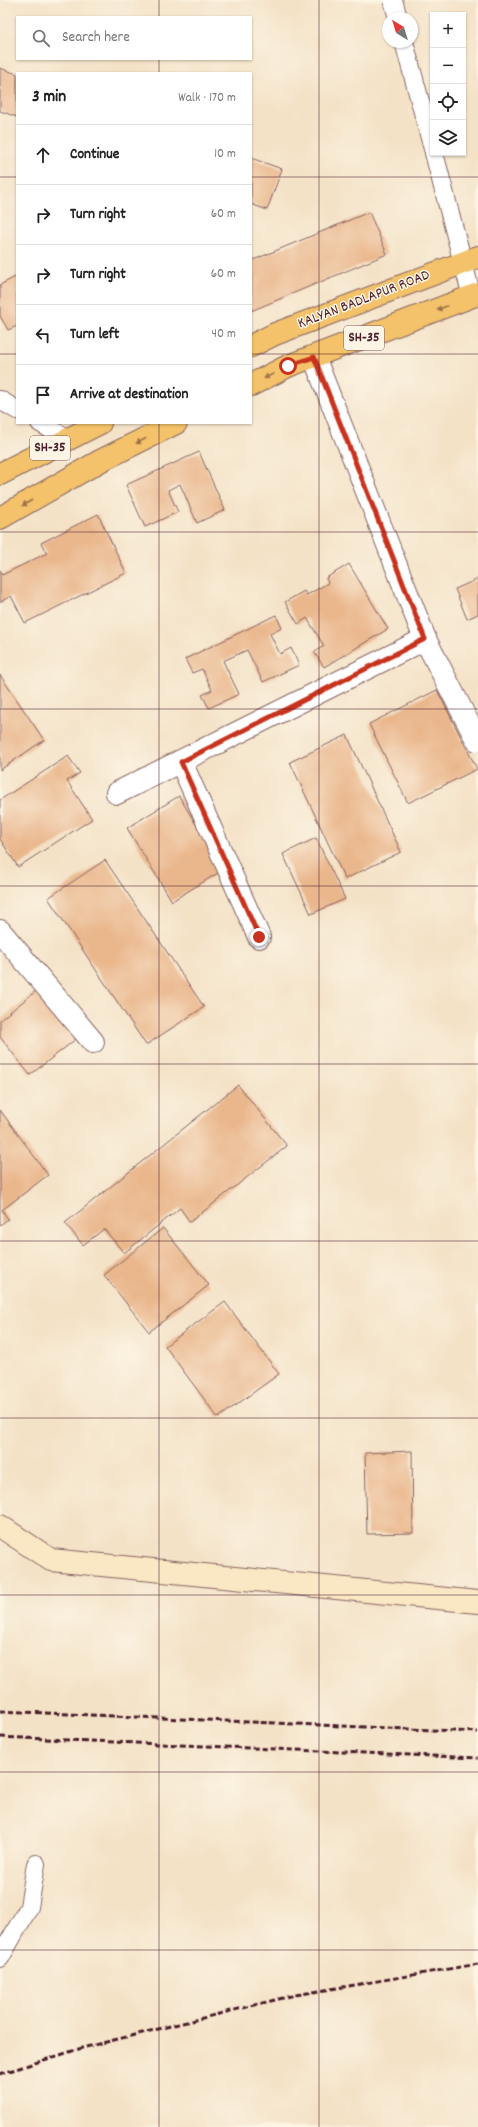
<!DOCTYPE html>
<html lang="en">
<head>
<meta charset="utf-8">
<style>
	:root { --surface:#fff; --page:#f6f6f6; --text:#222; --muted:#767676; --line:#e0e0e0 }
	body { margin:0; font-family:Dekko,sans-serif; background:var(--page); color:var(--text) }
	.controls { position:absolute; right:12px; top:12px; display:grid; overflow:hidden; border-radius:0px; box-shadow:0 1px 3px #0004 }
	.controls button { width:36px; height:36px; display:grid; place-items:center; padding:0; border:0; border-bottom:1px solid var(--line); background:var(--surface); color:var(--text); font:20px sans-serif }
	.compass { position:absolute; left:382px; top:12px; width:36px; height:36px; border-radius:50%; background:var(--surface); box-shadow:0 1px 3px #0004; rotate:322deg }
	.stop { position:absolute; width:12px; height:12px; margin:-9px; border:3px solid #c8321e; border-radius:50%; background:#fff }
	.stop.end { background:#c8321e; border-color:#fff; box-shadow:0 1px 4px #0008 }
	.list { margin:0; padding:0; list-style:none }
	h2 { display:flex; justify-content:space-between; align-items:center; height:52px; margin:0; padding:0 16px; font-size:17px }
	h2 small { font-size:13px; font-weight:400; color:var(--muted) }
	.list li { display:grid; grid-template-columns:26px 1fr auto; gap:12px; align-items:center; box-sizing:border-box; height:60px; padding:0 16px; border-top:1px solid var(--line) }
	.list b { display:block; font-size:15px; white-space:nowrap }
	.list em { font-size:13px; font-style:normal; color:var(--muted) }
	.icon { flex:none; width:22px; height:22px; fill:none; stroke:currentColor; stroke-width:2; stroke-linecap:round; stroke-linejoin:round }
	.map { position:relative; flex:none; width:478px; height:2127px; overflow:hidden }
	.search { position:absolute; background:var(--surface); box-shadow:0 1px 3px #0004; left:16px; top:16px; width:236px; height:44px; display:flex; align-items:center; gap:10px; box-sizing:border-box; padding:0 14px; border-radius:0px; color:var(--muted); font-size:15px }
	.panel { position:absolute; background:var(--surface); box-shadow:0 1px 3px #0004; left:16px; top:72px; width:236px; height:352px; border-radius:0px }
	.map>svg:first-child { display:block }
	.building { fill:#eab78d }
	.lines { fill:none; stroke-linecap:round; stroke-linejoin:round }
	.service-casing { stroke:#866362; stroke-width:20 }
	.minor-casing { stroke:#866362; stroke-width:24 }
	.secondary-casing { stroke:#866362; stroke-width:24 }
	.primary-casing { stroke:#866362; stroke-width:24 }
	.service { stroke:#fff; stroke-width:18 }
	.minor { stroke:#fff; stroke-width:22 }
	.secondary { stroke:#fae7c3; stroke-width:22 }
	.primary { stroke:#f3c26a; stroke-width:22 }
	.rail { stroke:#4a1f2b; stroke-width:3; stroke-dasharray:6 3; stroke-linecap:butt }
	.oneway { fill:#9e704a }
	.route { stroke:#c8321e; stroke-width:5 }
	.grid { fill:none; stroke:#4a1f2b; stroke-width:1; stroke-opacity:0.55 }
	.labels { text-anchor:middle; dominant-baseline:central; stroke-width:3; stroke-linejoin:round; paint-order:stroke }
	.shield { fill:#fcf5e5; stroke:#7f5f63; stroke-width:1 }
	.shield-label { font-size:14px; font-weight:bold; fill:#4a1f2b }
	.street-label { font-size:15px; fill:#4a1f2b; stroke:#fcf5e5 }
</style>
</head>
<body>
<div class="map">
<svg width="478" height="2127" viewBox="0 0 478 2127">
	<rect width="100%" height="100%" fill="#fcf5e5"/>
	<filter id="ink" filterUnits="userSpaceOnUse"><feTurbulence type="fractalNoise" baseFrequency=".025" numOctaves="2"/><feDisplacementMap in="SourceGraphic" scale="8" xChannelSelector="R" yChannelSelector="G"/><feConvolveMatrix kernelMatrix="1 2 1 2 8 2 1 2 1" color-interpolation-filters="sRGB"/></filter>
	<filter id="wash" filterUnits="userSpaceOnUse"><feTurbulence type="fractalNoise" baseFrequency=".012" numOctaves="4" result="noise"/><feDisplacementMap in="SourceGraphic" scale="16" xChannelSelector="R" yChannelSelector="G"/><feGaussianBlur stdDeviation="0.9" result="paint"/><feColorMatrix in="noise" values="0 0 0 0 0 0 0 0 0 0 0 0 0 0 0 0 0 1.4 0 .05"/><feComposite in="paint" operator="in"/></filter>
	<g filter="url(#wash)">
		<rect width="100%" height="100%" fill="#f4e2c7"/>
		<g id="blocks">
			<g class="building">
				<polygon points="0,68 17,74 17,117 0,111"/>
				<polygon points="251,158 282,169 267,210 251,204"/>
				<polygon points="369,212 387,254 251,311 251,261"/>
				<polygon points="17,276 17,326 8,330 0,316 0,285"/>
				<polygon points="199,452 225,510 197,523 180,484 168,490 178,512 145,527 126,485"/>
				<polygon points="98,514 126,573 25,623 11,596 0,602 0,570 2,575 47,553 41,543"/>
				<polygon points="349,564 388,629 324,667 314,652 324,646 307,618 298,624 285,602 304,591 307,595 328,583 326,578"/>
				<polygon points="478,579 478,614 467,619 455,589"/>
				<polygon points="276,615 282,628 270,634 280,654 291,648 299,665 263,682 247,650 223,661 239,694 209,708 202,695 212,690 202,669 192,673 185,659"/>
				<polygon points="0,675 44,740 0,770"/>
				<polygon points="437,690 477,769 408,803 369,724"/>
				<polygon points="347,735 401,852 345,879 290,762"/>
				<polygon points="68,756 80,773 67,781 92,819 18,867 0,839 0,800"/>
				<polygon points="179,796 223,870 172,901 127,828"/>
				<polygon points="316,838 345,899 311,914 283,854"/>
				<polygon points="105,860 204,1007 146,1045 48,898"/>
				<polygon points="37,990 76,1039 30,1075 0,1037 0,1020"/>
				<polygon points="238,1085 287,1146 190,1222 180,1208 124,1253 104,1229 83,1245 65,1223"/>
				<polygon points="0,1110 48,1175 2,1210 8,1219 0,1225"/>
				<polygon points="163,1228 209,1285 149,1332 104,1275"/>
				<polygon points="225,1302 279,1374 218,1418 165,1346"/>
				<polygon points="412,1451 413,1533 367,1534 365,1453"/>
			</g>
		</g>
	</g>
	<g filter="url(#ink)">
		<use href="#blocks" fill-opacity="0" stroke="#866362" stroke-width="1"/>
		<g class="lines">
			<defs>
				<g id="service">
					<polyline points="393,0 398,18"/>
					<polyline points="404,42 433,149"/>
					<polyline points="434,153 472,297"/>
					<polyline points="0,400 17,410"/>
					<polyline points="40,423 68,439"/>
					<polyline points="0,1958 29,1907 36,1864"/>
				</g>
				<g id="minor">
					<polyline points="314,357 425,639 477,740"/>
					<polyline points="181,762 259,937"/>
					<polyline points="117,793 425,639"/>
					<polyline points="0,931 93,1042"/>
				</g>
				<polyline id="secondary" points="0,1526 51,1560 478,1602"/>
				<g id="primary">
					<polyline points="251,346 275,334 478,257"/>
					<polyline points="251,385 288,366 478,294"/>
					<polyline points="0,474 100,423"/>
					<polyline points="0,518 100,461 176,423"/>
				</g>
			</defs>
			<use href="#service" class="service-casing"/>
			<use href="#minor" class="minor-casing"/>
			<use href="#secondary" class="secondary-casing"/>
			<use href="#primary" class="primary-casing"/>
			<use href="#service" class="service"/>
			<use href="#minor" class="minor"/>
			<use href="#secondary" class="secondary"/>
			<use href="#primary" class="primary"/>
			<g class="rail">
				<polyline points="0,1711 478,1732"/>
				<polyline points="0,1737 478,1758"/>
				<polyline points="0,2074 82,2048 295,1995 478,1964"/>
			</g>
		</g>
		<defs><path id="oneway-solid" d="M-6-.8H1V-3.2L6.5 0L1 3.2V.8H-6Z"/></defs>
		<g class="oneway">
			<use href="#oneway-solid" transform="translate(442 308) rotate(159)"/>
			<use href="#oneway-solid" transform="translate(269 376) rotate(153)"/>
			<use href="#oneway-solid" transform="translate(141 441) rotate(153)"/>
			<use href="#oneway-solid" transform="translate(27 503) rotate(150)"/>
		</g>
	</g>
	<g class="lines" filter="url(#ink)">
		<polyline class="route" points="259,937 181,762 425,639 314,357 288,366"/>
	</g>
	<path class="grid" d="M159 0V17M319 0V2127M159 59V73M0 177H17M251 177H478M0 354H17M251 354H478M159 423V2127M0 532H478M0 709H478M0 886H478M0 1064H478M0 1241H478M0 1418H478M0 1595H478M0 1772H478M0 1950H478"/>
	<g class="labels">
		<g class="shield">
			<rect x="344" y="326" width="40" height="24" rx="3"/>
			<rect x="30" y="436" width="40" height="24" rx="3"/>
		</g>
		<g class="shield-label">
			<text x="364" y="338">SH-35</text>
			<text x="50" y="448">SH-35</text>
		</g>
		<g class="street-label">
			<text transform="translate(364 300) rotate(-21)">KALYAN BADLAPUR ROAD</text>
		</g>
	</g>
</svg>
<div class="controls">
<button>+</button>
<button>−</button>
<button><svg class="icon" aria-label="locate" viewBox="0 0 24 24"><circle cx="12" cy="12" r="6"/><path d="M12 2v4M12 18v4M2 12h4M18 12h4"/></svg></button>
<button><svg class="icon" aria-label="layers" viewBox="0 0 24 24"><path d="M12 4l9 5-9 5-9-5zM3 14l9 5 9-5"/></svg></button>
</div>
<svg class="compass" viewBox="-18 -18 36 36"><path d="M0-13l5 13h-10z" fill="#e53935"/><path d="M0 13l5-13h-10z" fill="#767676"/></svg>
<div class="stop" style="left:288px;top:366px"></div>
<div class="stop end" style="left:259px;top:937px"></div>
<div class="search"><svg class="icon" aria-label="search" viewBox="0 0 24 24"><circle cx="10" cy="10" r="6"/><path d="M15 15l6 6"/></svg>Search here</div>
<section class="panel">
<h2>3 min<small>Walk · 170 m</small></h2>
<ul class="list">
<li><svg class="icon" aria-label="ahead" viewBox="0 0 24 24"><path d="M12 20V5M6 11l6-6 6 6"/></svg><div><b>Continue</b></div><em>10 m</em></li>
<li><svg class="icon" aria-label="right" viewBox="0 0 24 24"><path d="M7 20v-9h11M14 6l5 5-5 5"/></svg><div><b>Turn right</b></div><em>60 m</em></li>
<li><svg class="icon" aria-label="right" viewBox="0 0 24 24"><path d="M7 20v-9h11M14 6l5 5-5 5"/></svg><div><b>Turn right</b></div><em>60 m</em></li>
<li><svg class="icon" aria-label="left" viewBox="0 0 24 24"><path d="M17 20v-9H6M10 6l-5 5 5 5"/></svg><div><b>Turn left</b></div><em>40 m</em></li>
<li><svg class="icon" aria-label="arrive" viewBox="0 0 24 24"><path d="M6 21V4h12l-3 4 3 4H6"/></svg><div><b>Arrive at destination</b></div></li>
</ul>
</section>
</div>
</body>
</html>
